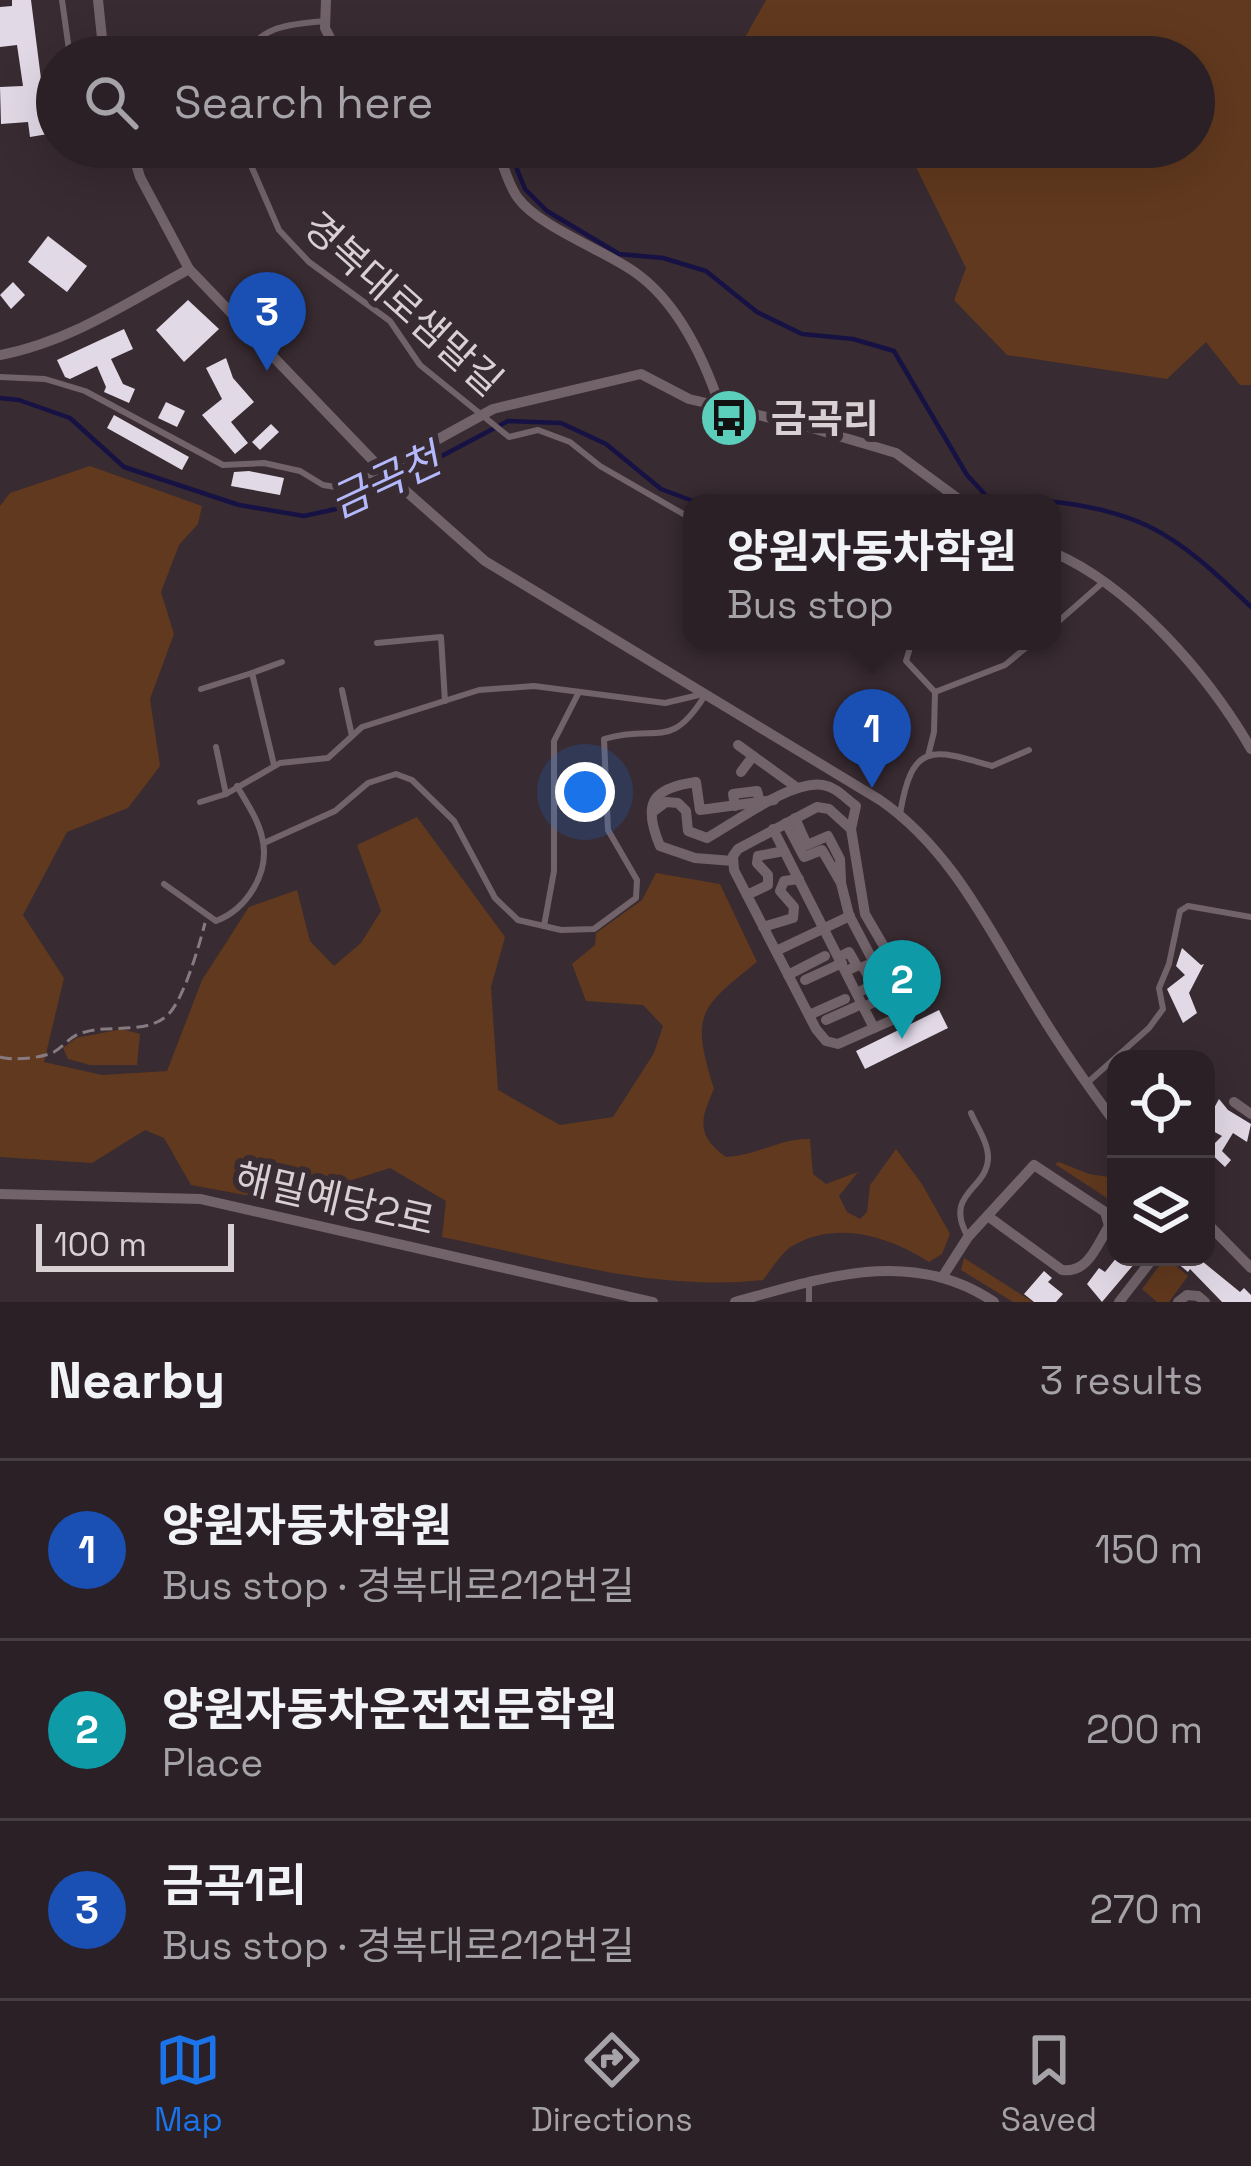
<!DOCTYPE html>
<html lang="en">
<head>
<meta charset="utf-8">
<style>
	:root { --surface:#2a2025; --page:#362d32; --text:#f1f3f6; --muted:#a5a3a7; --line:#463e42; --accent:#1a73e8 }
	body { margin:0; font-family:"Space Grotesk","Noto Sans KR",sans-serif; background:var(--page); color:var(--text) }
	.controls { position:absolute; right:36px; bottom:36px; display:grid; overflow:hidden; border-radius:24px; box-shadow:0 12px 48px #0002 }
	.controls button { width:108px; height:108px; display:grid; place-items:center; padding:0; border:0; border-bottom:3px solid var(--line); background:var(--surface); color:var(--text); font:60px sans-serif }
	.scale { position:absolute; left:36px; bottom:30px; width:198px; box-sizing:border-box; padding-left:12px; border:6px solid #d8d0d3; border-top:0; font-size:33px; line-height:42px; white-space:nowrap; color:#d8d0d3; -webkit-text-stroke:9px #382b31; paint-order:stroke }
	.you { position:absolute; left:585px; top:792px; width:42px; height:42px; margin:-30px; border:9px solid #fff; border-radius:50%; background:#1a73e8; box-shadow:0 0 0 18px #1a73e833 }
	.badge { display:grid; place-items:center; width:78px; height:78px; border-radius:50%; background:var(--accent); color:#fff; font-size:39px; font-weight:700 }
	.pin { position:absolute; translate:-50% -99px; filter:drop-shadow(0 3px 6px #0008) }
	.pin::after { content:''; position:absolute; top:63px; width:42px; height:36px; background:inherit; clip-path:polygon(0 0,100% 0,50% 100%) }
	.popup { position:absolute; left:683px; top:494px; width:378px; height:156px; box-sizing:border-box; display:grid; place-content:center; border-radius:24px; background:var(--surface); filter:drop-shadow(0 3px 9px #0005); font-size:39px; white-space:nowrap; color:var(--muted) }
	.popup b { font-size:45px; color:var(--text) }
	.popup::after { content:''; position:absolute; left:50%; top:100%; margin-left:-24px; border:24px solid transparent; border-top-color:var(--surface) }
	.list { margin:0; padding:0; list-style:none }
	h2 { display:flex; justify-content:space-between; align-items:center; height:156px; margin:0; padding:0 48px; font-size:51px }
	h2 small { font-size:39px; font-weight:400; color:var(--muted) }
	.list li { display:grid; grid-template-columns:78px 1fr auto; gap:36px; align-items:center; box-sizing:border-box; height:180px; padding:0 48px; border-top:3px solid var(--line) }
	.list b { display:block; font-size:45px; white-space:nowrap }
	.list p { margin:0; font-size:39px; white-space:nowrap; color:var(--muted) }
	.list em { font-size:39px; font-style:normal; color:var(--muted) }
	.icon { flex:none; width:66px; height:66px; fill:none; stroke:currentColor; stroke-width:2; stroke-linecap:round; stroke-linejoin:round }
	.map { position:relative; flex:none; width:1251px; height:1302px; overflow:hidden }
	.search { position:absolute; background:var(--surface); box-shadow:0 12px 48px #0002; left:36px; right:36px; top:36px; height:132px; display:flex; align-items:center; gap:30px; box-sizing:border-box; padding:0 42px; border-radius:66px; color:var(--muted); font-size:45px }
	.sheet { height:696px; background:var(--surface) }
	nav { display:flex; justify-content:space-around; align-items:center; box-sizing:border-box; height:168px; border-top:3px solid var(--line); background:var(--surface); font-size:33px; color:var(--muted) }
	nav a { display:grid; justify-items:center; gap:6px }
	nav .on { color:var(--accent) }
	.map>svg:first-child { display:block }
	.green { fill:#61391e }
	.lines { fill:none; stroke-linecap:round; stroke-linejoin:round }
	.stream { stroke:#171244; stroke-width:4.5 }
	.building { fill:#e2d9e7 }
	.path { stroke:#867b80; stroke-width:3; stroke-dasharray:12 6; stroke-linecap:butt }
	.service { stroke:#716369; stroke-width:6 }
	.minor { stroke:#716369; stroke-width:10 }
	.labels { text-anchor:middle; dominant-baseline:central; stroke-width:12; stroke-linejoin:round; paint-order:stroke }
	.street-label { font-size:39px; fill:#d8d0d3; stroke:#382b31 }
	.poi-label { font-size:39px; font-weight:bold; fill:#d8d0d3; stroke:#382b31; text-anchor:start }
	.water-label { font-size:42px; font-style:italic; fill:#b4b9fc; stroke:#382b31 }
</style>
</head>
<body>
<div class="map">
<svg width="1251" height="1302" viewBox="0 0 1251 1302">
	<rect width="100%" height="100%" fill="#382b31"/>
	<g class="green">
		<polygon points="766,0 1251,0 1251,385 1240,385 1206,342 1167,379 1007,355 954,300 966,268 914,163 917,147 1194,147 1194,57 734,57"/>
		<polygon points="717,147 811,147 804,159 746,165"/>
		<path d="M90 466 202 506 198 524 179 545 161 592 174 634 150 699 160 766 128 808 67 832 23 915 64 978 44 1062 102 1075 167 1071 202 980 249 907 297 890 310 941 334 966 361 943 381 911 357 845 417 817 505 937 491 987 498 1090 560 1125 613 1117 654 1053 663 1026 643 1005 586 1001 572 964 595 945 596 933 642 900 656 873 720 884 757 962C698 1009 691 1015 714 1089 700 1120 696 1135 726 1157 757 1156 779 1138 810 1139L813 1174 826 1184 858 1172 839 1196 847 1212 860 1219 867 1212 870 1185 896 1149 922 1184 950 1234 942 1254 929 1262C890 1237 838 1220 794 1245 782 1251 772 1269 763 1280 655 1292 547 1258 442 1237L446 1201 390 1168 283 1202 191 1185 164 1138 145 1130 92 1163 0 1157V506L10 493Z"/>
		<polygon points="122,1029 140,1034 137,1065 90,1065 68,1059 63,1048 76,1038"/>
		<polygon points="1059,1162 1089,1174 1116,1178 1116,1204 1055,1164"/>
		<polygon points="1166,1257 1188,1276 1169,1302 1157,1302 1142,1289"/>
		<polygon points="964,1258 1033,1302 1013,1302 961,1270"/>
	</g>
	<g class="lines">
		<g class="stream">
			<polyline points="508,147 525,189 547,211 619,254 663,258 706,271 757,312 802,334 853,339 894,351 967,475 993,503"/>
			<polyline points="0,398 19,400 70,418 124,467 239,505 304,516 345,507 508,421 561,423 606,444 661,489 698,503"/>
			<path d="M991 503C1036 495 1106 506 1148 526 1186 544 1221 578 1251 607"/>
		</g>
	</g>
	<g class="building">
		<polygon points="12,0 31,0 48,134 30,137 28,122 1,124 0,87 23,86 17,45 0,47 0,7 12,6"/>
		<polygon points="48,236 87,266 67,292 28,262"/>
		<polygon points="13,282 25,295 11,309 0,295"/>
		<polygon points="188,300 219,329 184,362 156,330"/>
		<polygon points="124,329 133,349 111,359 123,384 135,389 129,403 104,392 106,387 97,366 70,379 65,377 57,360"/>
		<polygon points="226,358 233,378 254,402 231,422 248,443 235,454 202,415 222,399 206,368"/>
		<polygon points="166,402 185,411 177,427 158,418"/>
		<polygon points="114,415 189,457 182,470 107,428"/>
		<polygon points="271,424 279,432 260,450 252,442"/>
		<polygon points="249,471 284,478 280,495 231,486 234,472"/>
		<polygon points="1182,948 1201,965 1204,964 1189,993 1197,1013 1183,1023 1167,989 1185,975 1176,966"/>
		<polygon points="939,1010 948,1028 865,1069 856,1051"/>
		<polygon points="1206,1090 1214,1108 1219,1099 1228,1110 1251,1124 1247,1142 1233,1133 1222,1151 1231,1160 1225,1167 1206,1149 1206,1136 1214,1144 1222,1136 1209,1129 1212,1124 1206,1121"/>
		<polygon points="1117,1257 1140,1257 1102,1302 1087,1284 1099,1268 1105,1272"/>
		<polygon points="1170,1257 1197,1257 1240,1292 1244,1288 1251,1295 1251,1302 1222,1302 1190,1269 1188,1272"/>
		<polygon points="1044,1271 1052,1278 1048,1282 1063,1294 1056,1302 1034,1302 1024,1294"/>
	</g>
	<g class="lines">
		<path class="path" d="M0 1057C11 1061 43 1058 54 1052 66 1045 70 1035 85 1032 113 1024 153 1036 172 1010 186 991 199 946 205 923"/>
		<g class="service">
			<polyline points="62,0 70,57"/>
			<path d="M243 57C264 24 289 25 325 21"/>
			<polyline points="243,147 279,230 309,262 390,321 420,365 509,437 538,430 570,442 600,466 692,519"/>
			<polyline points="0,377 45,379 85,391 223,465 264,463 300,471 323,485 342,488 381,470"/>
			<polyline points="1052,627 1101,584"/>
			<polyline points="912,641 906,661 934,691"/>
			<polyline points="377,643 441,637 445,701"/>
			<polyline points="252,673 282,662"/>
			<polyline points="201,689 252,673 274,765"/>
			<polyline points="342,690 352,736"/>
			<polyline points="216,747 226,794"/>
			<polyline points="928,756 934,732 935,692 1005,665 1034,641"/>
			<polyline points="200,802 226,794 280,763 328,758 362,727 479,690 534,686 665,703 703,694"/>
			<path d="M900 814C912 742 931 748 992 766L1029 750"/>
			<path d="M264 843 335 811 368 783 396 774 412 780 454 821 495 898 518 920 561 930 594 929 636 898 637 880 608 830 604 739C657 723 669 752 704 697"/>
			<path d="M164 884 216 921C247 909 271 872 262 837 258 819 246 802 237 786"/>
			<polyline points="544,926 554,871 554,741 579,692"/>
			<polyline points="1086,1084 1149,1028 1163,1009 1159,988 1169,964 1180,911 1188,906 1251,917"/>
			<path d="M968 1237C943 1193 986 1191 988 1159 989 1144 977 1127 971 1113"/>
			<polyline points="809,1302 809,1282"/>
		</g>
		<g class="minor">
			<polyline points="98,0 104,57"/>
			<polyline points="326,0 325,28 340,57"/>
			<path d="M131 147 140 177 189 269 382 470 485 561 880 800C954 851 991 934 1037 1008 1061 1048 1088 1086 1116 1124"/>
			<path d="M496 147C503 163 508 185 518 198 539 227 608 252 636 273 678 303 704 359 720 406"/>
			<path d="M0 355C69 342 129 302 189 269"/>
			<polyline points="382,470 493,409 641,374 689,399 805,426 896,453 964,503"/>
			<path d="M1052 552C1131 585 1209 676 1251 749"/>
			<polyline points="738,745 796,787"/>
			<polyline points="741,772 753,756"/>
			<polyline points="735,806 733,794 757,791 760,802"/>
			<polygon points="817,807 829,809 851,829 865,914 907,986 913,1006 906,1014 838,1044 826,1041 816,1029 734,870 733,856 738,849"/>
			<path d="M654 811 666 802 678 803 686 811 688 831 707 838C736 822 791 780 823 785 836 787 845 798 856 806L851 829"/>
			<polyline points="795,818 807,845 828,836 840,859 841,880"/>
			<polyline points="786,823 804,857 822,850 841,883 849,915 902,1016"/>
			<polyline points="773,829 874,1028"/>
			<path d="M733 861 695 858 660 846C642 803 652 788 696 782L700 810 774 800"/>
			<polyline points="747,895 768,885 768,875 757,863 758,856 784,851"/>
			<polyline points="763,927 793,918 794,907 780,891 784,881 799,879"/>
			<polyline points="776,951 850,916"/>
			<polyline points="839,957 849,952 857,966 846,971"/>
			<polyline points="874,962 863,967 871,981 879,978"/>
			<polyline points="788,975 825,956"/>
			<polyline points="805,980 842,963"/>
			<polyline points="857,993 869,987 876,1001 864,1007"/>
			<polyline points="809,1015 845,999"/>
			<polyline points="826,1020 862,1004"/>
			<polyline points="1234,1102 1251,1114"/>
			<polyline points="0,1194 201,1199 653,1302"/>
			<polyline points="1206,1222 1251,1268"/>
			<path d="M943 1276 968 1237 1034 1165 1105 1212 1109 1226C1097 1245 1088 1274 1062 1270L989 1217"/>
			<path d="M735 1302C822 1278 912 1246 994 1302"/>
			<polyline points="1119,1302 1154,1257"/>
			<polyline points="1178,1302 1187,1295 1198,1296 1205,1302"/>
		</g>
	</g>
	<defs>
		<symbol id="bus-disc" viewBox="-11 -11 22 22"><circle r="9.5" fill="#5bcebc" stroke="#382b31"/><path d="M-5-6H5V4H4V6H2V4H-2V6H-4V4H-5ZM-3.5-4V0h7V-4ZM-3.5 1.2v1.5H-2V1.2ZM2 1.2v1.5H3.5V1.2Z" fill="#111"/></symbol>
	</defs>
	<g fill-rule="evenodd">
		<use href="#bus-disc" x="696" y="385" width="66" height="66"/>
	</g>
	<g class="labels">
		<g class="street-label">
			<text transform="translate(403 304) rotate(42)">경복대로샘말길</text>
			<text transform="translate(335 1199) rotate(13)">해밀예당2로</text>
		</g>
		<g class="poi-label">
			<text x="771" y="418">금곡리</text>
		</g>
		<g class="water-label">
			<text transform="translate(385 481) rotate(-25)">금곡천</text>
		</g>
	</g>
</svg>
<div class="controls">
<button><svg class="icon" aria-label="locate" viewBox="0 0 24 24"><circle cx="12" cy="12" r="6"/><path d="M12 2v4M12 18v4M2 12h4M18 12h4"/></svg></button>
<button><svg class="icon" aria-label="layers" viewBox="0 0 24 24"><path d="M12 4l9 5-9 5-9-5zM3 14l9 5 9-5"/></svg></button>
</div>
<div class="scale">100 m</div>
<div class="you"></div>
<div class="pin badge" style="left:872px;top:788px;background:#1a4fb4">1</div>
<div class="popup"><b>양원자동차학원</b>Bus stop</div>
<div class="pin badge" style="left:902px;top:1039px;background:#0f9aa8">2</div>
<div class="pin badge" style="left:267px;top:371px;background:#1a4fb4">3</div>
<div class="search"><svg class="icon" aria-label="search" viewBox="0 0 24 24"><circle cx="10" cy="10" r="6"/><path d="M15 15l6 6"/></svg>Search here</div>
</div>
<section class="sheet">
<h2>Nearby<small>3 results</small></h2>
<ul class="list">
<li><span class="badge" style="background:#1a4fb4">1</span><div><b>양원자동차학원</b><p>Bus stop · 경복대로212번길</p></div><em>150 m</em></li>
<li><span class="badge" style="background:#0f9aa8">2</span><div><b>양원자동차운전전문학원</b><p>Place</p></div><em>200 m</em></li>
<li><span class="badge" style="background:#1a4fb4">3</span><div><b>금곡1리</b><p>Bus stop · 경복대로212번길</p></div><em>270 m</em></li>
</ul>
</section>
<nav>
<a class="on"><svg class="icon" aria-label="map" viewBox="0 0 24 24"><path d="M3 6l6-2 6 2 6-2v14l-6 2-6-2-6 2zM9 4v14M15 6v14"/></svg>Map</a>
<a><svg class="icon" aria-label="directions" viewBox="0 0 24 24"><path d="M12 3l9 9-9 9-9-9zM9 14v-3h6M13 9l2 2-2 2"/></svg>Directions</a>
<a><svg class="icon" aria-label="saved" viewBox="0 0 24 24"><path d="M7 4h10v16l-5-4-5 4z"/></svg>Saved</a>
</nav>
</body>
</html>
